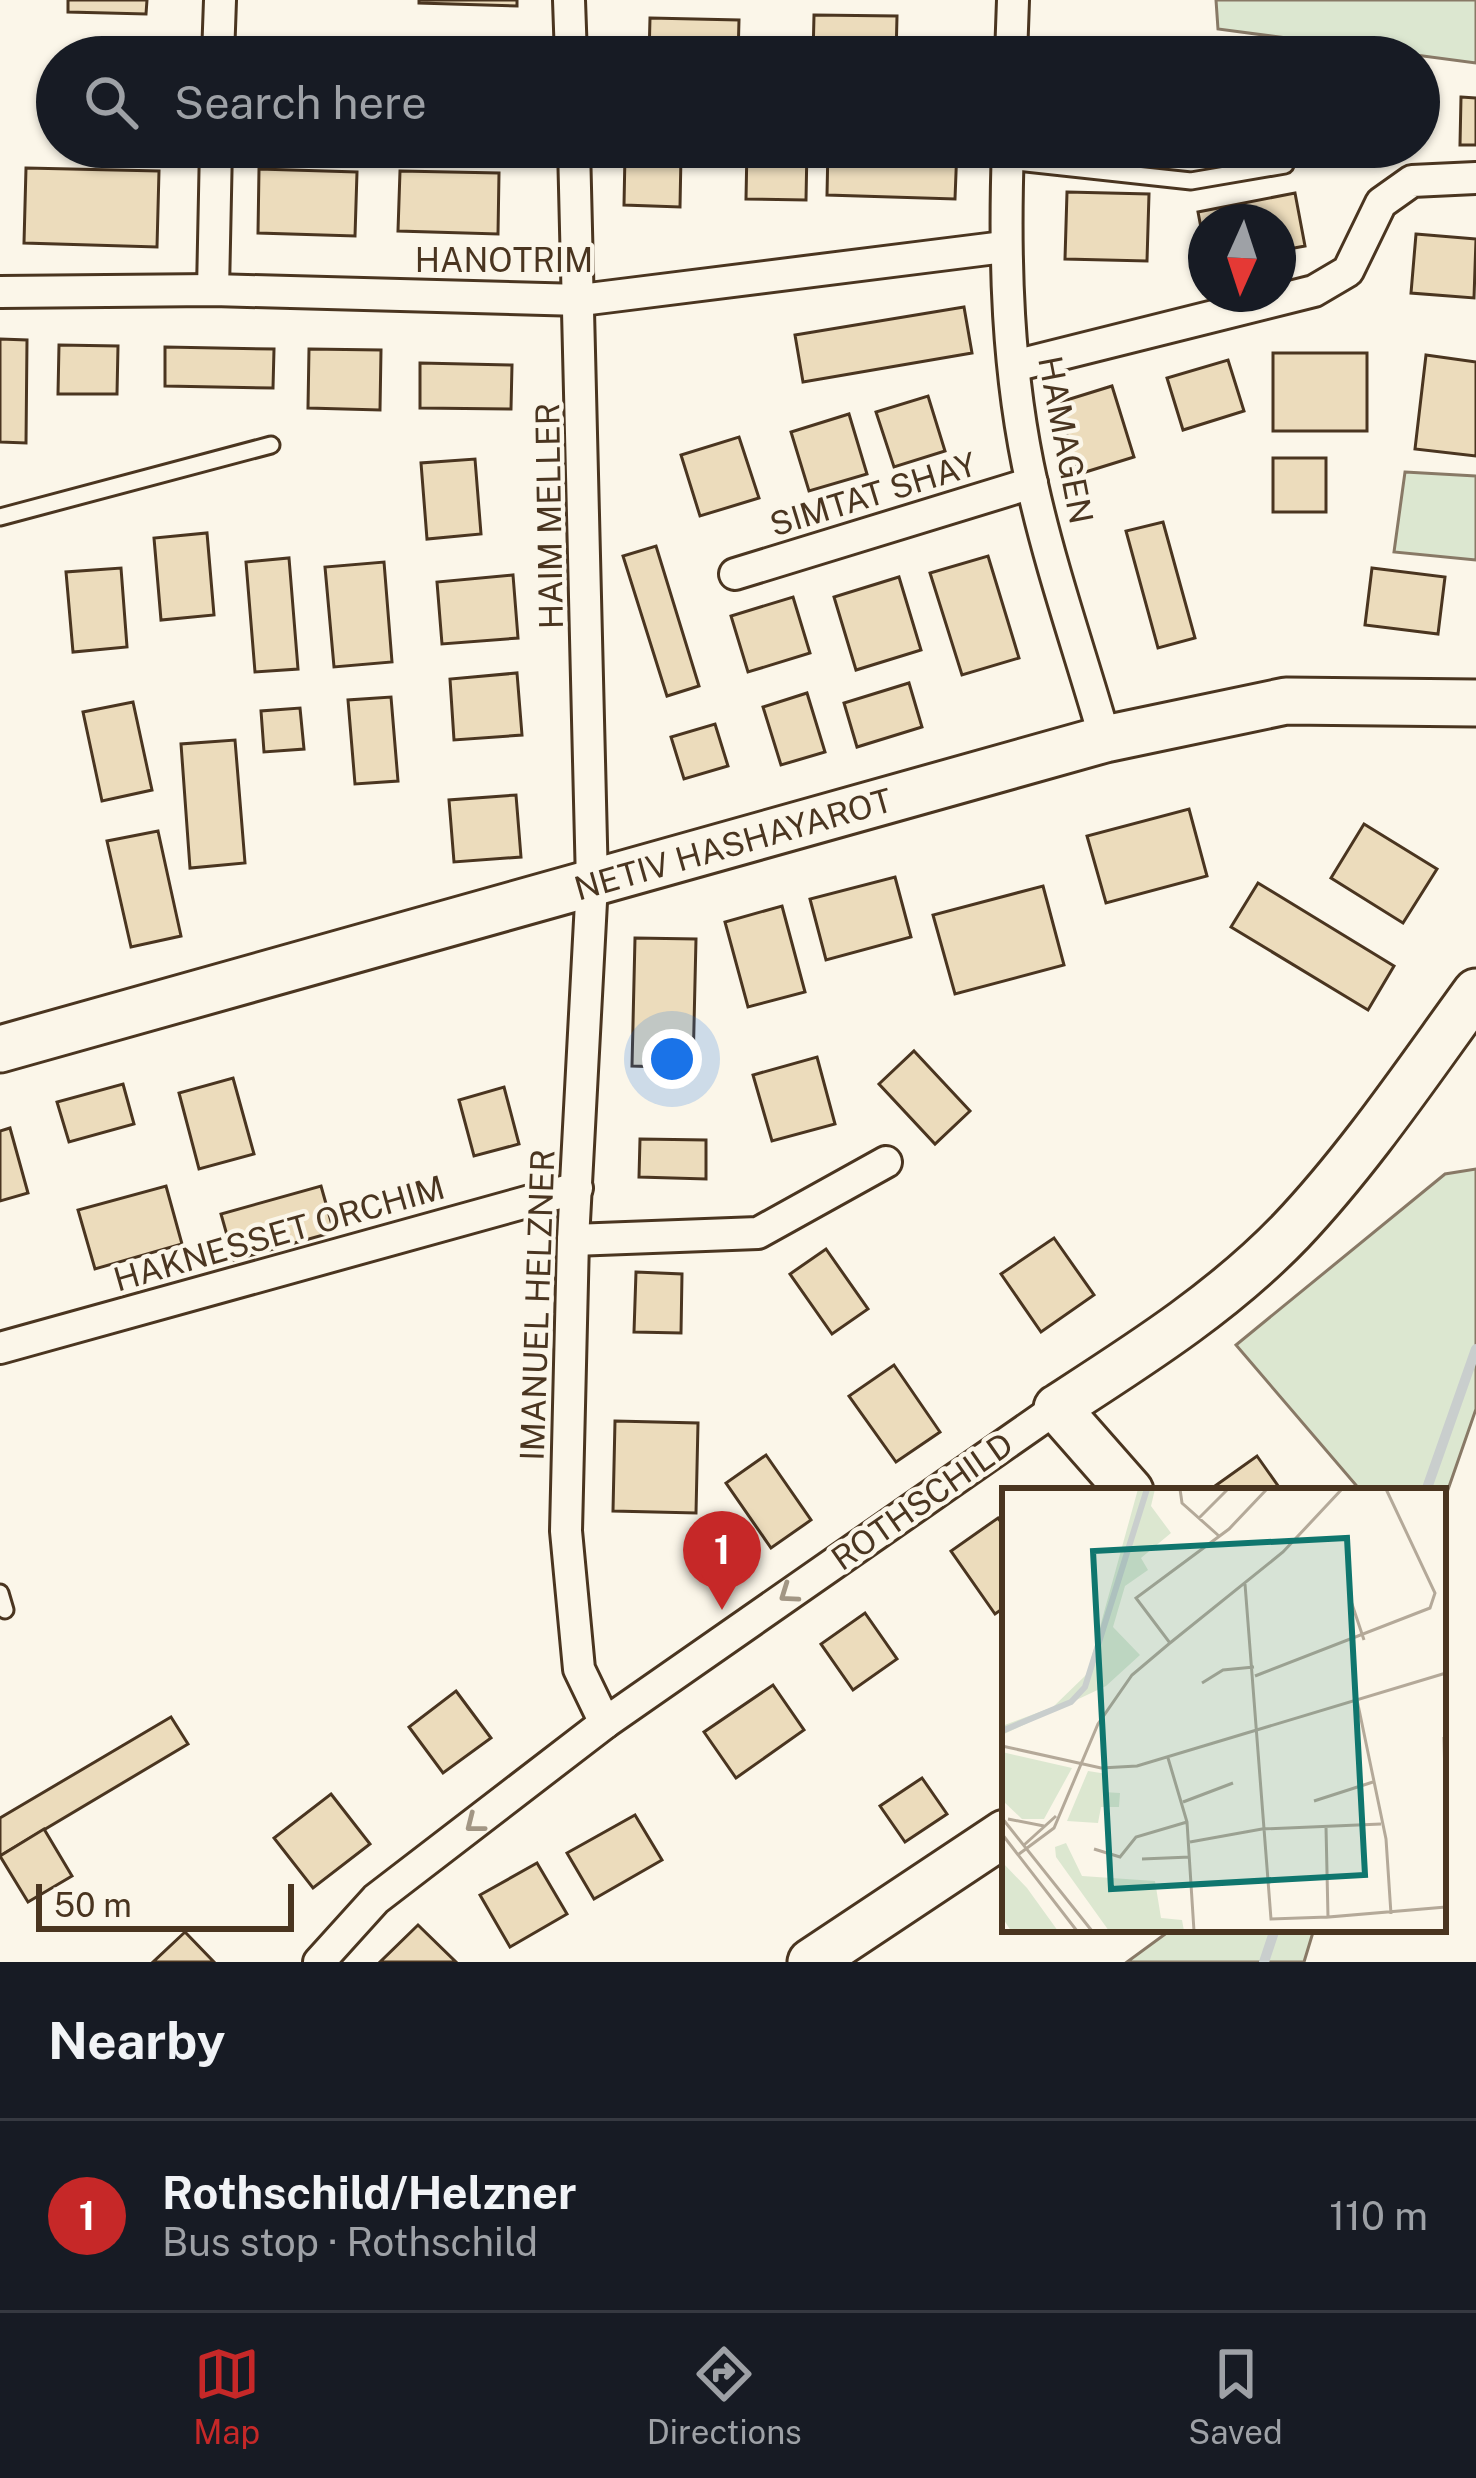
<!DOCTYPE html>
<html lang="en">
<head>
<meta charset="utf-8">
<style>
	:root { --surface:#171b24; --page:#20242c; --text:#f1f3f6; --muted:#9ea1a6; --line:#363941; --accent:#c62828 }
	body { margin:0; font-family:"Public Sans",sans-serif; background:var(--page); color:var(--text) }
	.compass { position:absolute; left:1188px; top:204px; width:108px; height:108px; border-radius:50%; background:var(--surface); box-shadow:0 3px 9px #0004; rotate:183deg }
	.scale { position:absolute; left:36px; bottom:30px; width:258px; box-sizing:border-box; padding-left:12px; border:6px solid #4a3520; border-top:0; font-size:33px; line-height:42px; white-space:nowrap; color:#4a3520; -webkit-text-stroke:9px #fbf6e9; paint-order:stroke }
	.you { position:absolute; left:672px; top:1059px; width:42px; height:42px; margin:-30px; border:9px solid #fff; border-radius:50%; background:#1a73e8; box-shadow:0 0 0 18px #1a73e833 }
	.badge { display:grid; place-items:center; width:78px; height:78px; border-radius:50%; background:var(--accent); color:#fff; font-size:39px; font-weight:700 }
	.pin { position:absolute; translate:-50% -99px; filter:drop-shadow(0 3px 6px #0008) }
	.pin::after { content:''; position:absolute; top:63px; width:42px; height:36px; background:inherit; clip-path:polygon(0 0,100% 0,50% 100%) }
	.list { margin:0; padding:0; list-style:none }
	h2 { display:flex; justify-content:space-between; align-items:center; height:156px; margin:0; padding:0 48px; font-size:51px }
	h2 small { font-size:39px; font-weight:400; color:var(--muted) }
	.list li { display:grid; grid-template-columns:78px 1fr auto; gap:36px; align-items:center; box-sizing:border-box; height:192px; padding:0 48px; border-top:3px solid var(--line) }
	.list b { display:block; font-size:45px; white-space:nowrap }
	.list p { margin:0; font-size:39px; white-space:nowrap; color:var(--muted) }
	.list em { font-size:39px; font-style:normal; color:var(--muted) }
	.icon { flex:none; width:66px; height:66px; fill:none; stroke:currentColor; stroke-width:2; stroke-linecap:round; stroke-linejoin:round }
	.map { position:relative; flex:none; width:1476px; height:1962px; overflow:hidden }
	.search { position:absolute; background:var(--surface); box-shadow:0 3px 9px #0004; left:36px; right:36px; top:36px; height:132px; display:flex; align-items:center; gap:30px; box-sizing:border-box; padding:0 42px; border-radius:66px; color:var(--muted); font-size:45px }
	.sheet { height:348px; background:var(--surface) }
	nav { display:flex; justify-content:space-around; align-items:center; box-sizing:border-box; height:168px; border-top:3px solid var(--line); background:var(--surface); font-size:33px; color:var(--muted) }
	nav a { display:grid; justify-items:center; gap:6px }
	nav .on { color:var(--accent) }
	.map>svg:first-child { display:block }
	.green { fill:#dce7d0; stroke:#887966; stroke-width:3 }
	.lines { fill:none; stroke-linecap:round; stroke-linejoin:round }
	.stream { stroke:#c9cecd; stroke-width:10 }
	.building { fill:#ecdcbc; stroke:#4a3520; stroke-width:3 }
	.lane-casing { stroke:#4a3520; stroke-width:21 }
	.street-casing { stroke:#4a3520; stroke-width:36 }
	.secondary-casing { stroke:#4a3520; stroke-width:51 }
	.lane { stroke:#fbf6e9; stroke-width:15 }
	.street { stroke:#fbf6e9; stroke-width:30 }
	.secondary { stroke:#fbf6e9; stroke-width:45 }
	.oneway { stroke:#a29684 }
	.labels { text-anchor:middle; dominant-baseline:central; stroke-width:9; stroke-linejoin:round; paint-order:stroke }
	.street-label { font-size:33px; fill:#4a3520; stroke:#fbf6e9 }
	.inset-river { fill:none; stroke:#c9cecd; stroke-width:6 }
	.inset-road { fill:none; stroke:#b4a999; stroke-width:3 }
	.view { fill:#0f766e; fill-opacity:0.15; stroke:#0f766e; stroke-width:6 }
	.inset-edge { fill:none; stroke:#4a3520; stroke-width:6 }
</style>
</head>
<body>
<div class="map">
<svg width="1476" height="1962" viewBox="0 0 1476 1962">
	<rect width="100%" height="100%" fill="#fbf6e9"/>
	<g class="green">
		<polygon points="1216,0 1476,0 1476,63 1218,29"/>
		<polygon points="1405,472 1476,476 1476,560 1394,552"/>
		<polygon points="1476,1169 1476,1409 1443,1504 1443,1491 1361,1491 1236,1345 1445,1174"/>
		<polygon points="1172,1929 1314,1929 1304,1962 1127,1962"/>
	</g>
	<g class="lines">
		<g class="stream">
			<polyline points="1426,1491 1476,1349"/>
			<polyline points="1264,1962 1275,1929"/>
		</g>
	</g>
	<g class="building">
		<polygon points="68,0 147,0 146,14 68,12"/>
		<polygon points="419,0 517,0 517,6 419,3"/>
		<polygon points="814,15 897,16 896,57 813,57"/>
		<polygon points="650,18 739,20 738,57 649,57"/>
		<polygon points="268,42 349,44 348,57 267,57"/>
		<polygon points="1083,43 1164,45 1163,57 1083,57"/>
		<polygon points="1461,97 1476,98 1476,145 1460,145"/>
		<polygon points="747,147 807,147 806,200 746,199"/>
		<polygon points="828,147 957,147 955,199 827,195"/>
		<polygon points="625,154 681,155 680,207 624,205"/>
		<polygon points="26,168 159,171 157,247 24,243"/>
		<polygon points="259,169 357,172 355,236 258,233"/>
		<polygon points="400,171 499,173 498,234 398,231"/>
		<polygon points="1067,192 1149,194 1147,261 1065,259"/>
		<polygon points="1295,193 1305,246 1278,251 1278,222 1206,222 1206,254 1198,212"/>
		<polygon points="1416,234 1476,239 1474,298 1411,293"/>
		<polygon points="964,307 972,353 803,382 795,335"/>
		<polygon points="0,339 27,340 26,443 0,442"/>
		<polygon points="59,345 118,346 117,394 58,394"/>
		<polygon points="165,347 274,349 273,388 165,386"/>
		<polygon points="309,349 381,350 380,410 308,408"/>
		<rect x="1273" y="353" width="94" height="78"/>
		<polygon points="1426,355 1476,362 1476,456 1415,449"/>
		<polygon points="1228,360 1244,411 1183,430 1167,378"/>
		<polygon points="420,363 512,365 511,409 420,408"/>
		<polygon points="1112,386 1134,457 1079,474 1057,403"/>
		<polygon points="928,396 945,451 894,467 876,412"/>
		<polygon points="849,414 867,474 809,491 791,432"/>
		<polygon points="739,437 759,498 700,516 681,455"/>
		<rect x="1273" y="458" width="53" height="54"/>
		<polygon points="475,459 481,534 427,539 421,463"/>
		<polygon points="1163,522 1195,638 1158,648 1126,531"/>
		<polygon points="207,533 214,615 161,620 154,538"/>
		<polygon points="656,546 699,686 667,696 623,556"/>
		<polygon points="988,556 1019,658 962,675 930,573"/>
		<polygon points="289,558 298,669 255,672 246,562"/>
		<polygon points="384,562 392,662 334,667 325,567"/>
		<polygon points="121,568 127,647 73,652 66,572"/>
		<polygon points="1372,568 1445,577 1438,634 1365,625"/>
		<polygon points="513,575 518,638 442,644 437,582"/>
		<polygon points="899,577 921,650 856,670 834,597"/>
		<polygon points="793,597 810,653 748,672 731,616"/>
		<polygon points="517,673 522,735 454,740 450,679"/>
		<polygon points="909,683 922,727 857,747 844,703"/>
		<polygon points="807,693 825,752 781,765 763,707"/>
		<polygon points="391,697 398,781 355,784 348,700"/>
		<polygon points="133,702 152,790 102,801 83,712"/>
		<polygon points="300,708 304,749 264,752 261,711"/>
		<polygon points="715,724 728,766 684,779 671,737"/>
		<polygon points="235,740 245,863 190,868 181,744"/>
		<polygon points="516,795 521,857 454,862 449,800"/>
		<polygon points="1189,809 1207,876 1106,903 1087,836"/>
		<polygon points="1364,824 1437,869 1403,923 1331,878"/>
		<polygon points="158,831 181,936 131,947 107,841"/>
		<polygon points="895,877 911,937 826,960 810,899"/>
		<polygon points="1258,883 1394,966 1368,1010 1231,927"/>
		<polygon points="1043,886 1064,965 955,994 933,915"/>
		<polygon points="782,906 805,992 748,1007 725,922"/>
		<polygon points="635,938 696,939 693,1068 632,1066"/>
		<polygon points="914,1051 970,1111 935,1144 879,1084"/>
		<polygon points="817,1057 835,1124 772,1141 753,1075"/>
		<polygon points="233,1078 254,1154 199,1169 179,1093"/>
		<polygon points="123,1084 134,1124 69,1142 57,1102"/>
		<polygon points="504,1087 519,1144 474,1156 459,1100"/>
		<polygon points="10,1128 28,1193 0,1201 0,1131"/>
		<polygon points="640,1139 706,1140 706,1179 639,1177"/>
		<polygon points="166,1186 182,1244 95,1269 78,1210"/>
		<polygon points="321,1186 334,1232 234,1260 221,1214"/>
		<polygon points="1054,1238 1094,1295 1041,1332 1001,1274"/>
		<polygon points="826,1249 868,1309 832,1334 790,1274"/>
		<polygon points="636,1272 682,1274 681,1333 634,1332"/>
		<polygon points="894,1365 940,1432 896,1462 849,1396"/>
		<polygon points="615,1421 698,1423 696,1513 613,1511"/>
		<polygon points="766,1455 811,1520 771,1548 726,1483"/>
		<polygon points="1257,1456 1281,1490 1208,1491"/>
		<polygon points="998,1518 1005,1528 1005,1607 995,1614 951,1551"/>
		<polygon points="865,1613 897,1659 853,1690 821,1644"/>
		<polygon points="773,1685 804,1730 736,1778 704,1732"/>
		<polygon points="456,1691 491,1738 443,1773 409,1727"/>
		<polygon points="171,1717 188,1744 0,1856 0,1818"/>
		<polygon points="922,1778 947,1814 905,1842 880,1806"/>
		<polygon points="331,1794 370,1844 313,1888 274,1838"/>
		<polygon points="635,1815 662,1860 594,1899 567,1853"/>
		<polygon points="44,1829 72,1876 28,1902 0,1856"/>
		<polygon points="537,1863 567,1914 510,1947 480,1895"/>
		<polygon points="418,1925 456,1962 380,1962"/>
		<polygon points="185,1932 214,1962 153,1962"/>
	</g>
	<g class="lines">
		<defs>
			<g id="lane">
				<polyline points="1007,161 1191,181 1285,165"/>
				<polyline points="0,517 271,445"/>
				<polyline points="0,1593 5,1610"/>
			</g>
			<g id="street">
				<polyline points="569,0 571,57"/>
				<polyline points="218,57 220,0"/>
				<polyline points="1011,57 1013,0"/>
				<polyline points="574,147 592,883 573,1240 566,1531 579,1669 605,1723"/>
				<path d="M1008 147C1004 259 1007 373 1032 484 1051 570 1081 655 1105 739"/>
				<polyline points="213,290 216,147"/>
				<polyline points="0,292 213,290 581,300 1004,247"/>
				<polyline points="1014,366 1314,291 1348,271 1381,203 1412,181 1476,178"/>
				<polyline points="735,574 1032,483"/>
				<polyline points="573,1240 758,1233 886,1162"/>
				<polyline points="0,1348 577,1188"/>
				<polyline points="319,1962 376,1899 605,1723 1057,1408"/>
			</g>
			<g id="secondary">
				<polyline points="0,1049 1105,739 1286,701 1476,703"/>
				<path d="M1130 1491 1057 1408C1139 1355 1223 1302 1291 1231 1360 1158 1417 1073 1476 992"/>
				<polyline points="811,1962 1005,1833"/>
			</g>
		</defs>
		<use href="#lane" class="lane-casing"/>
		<use href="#street" class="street-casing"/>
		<use href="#secondary" class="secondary-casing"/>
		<use href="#lane" class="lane"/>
		<use href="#street" class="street"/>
		<use href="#secondary" class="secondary"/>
	</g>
	<defs><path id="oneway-chevron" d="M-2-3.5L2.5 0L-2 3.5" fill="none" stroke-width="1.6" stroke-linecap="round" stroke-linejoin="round" transform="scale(3)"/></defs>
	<g class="oneway">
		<use href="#oneway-chevron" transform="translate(788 1594) rotate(145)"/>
		<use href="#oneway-chevron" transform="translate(474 1824) rotate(142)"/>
	</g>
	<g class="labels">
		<g class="street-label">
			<text x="504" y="260">HANOTRIM</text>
			<text transform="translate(1066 440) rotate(79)">HAMAGEN</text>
			<text transform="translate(873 494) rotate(-17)">SIMTAT SHAY</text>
			<text transform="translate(549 516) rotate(-91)">HAIM MELLER</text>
			<text transform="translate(733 844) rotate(-16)">NETIV HASHAYAROT</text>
			<text transform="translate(279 1233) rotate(-16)">HAKNESSET ORCHIM</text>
			<text transform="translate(537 1305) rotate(-88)">IMANUEL HELZNER</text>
			<text transform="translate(922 1501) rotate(-35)">ROTHSCHILD</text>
		</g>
	</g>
	<g transform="translate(1002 1488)">
		<rect width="444" height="444" fill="#fbf6e9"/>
		<path d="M136 1H153L149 18 169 45 139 70 146 82 123 98 111 139 138 167 104 198 0 247V238L51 219 85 186ZM0 264 70 280 42 331H20L0 312ZM86 283 105 286 101 304 118 305 117 319H99L96 335 65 333ZM64 355 80 388 153 393 159 430 180 432 182 443H107L54 369 53 359ZM0 374 25 400 56 443H9L0 429Z" fill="#dce7d0"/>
		<path class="inset-river" d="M0 243 69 214 83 199 145 1"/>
		<path class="inset-road" d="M178 1 180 15 217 48M197 30 226 1M243 96 269 431 326 429M348 110 362 152M168 155 281 64 340 1M253 188 428 120 433 105 384 1M200 195 221 182 252 179M354 207 384 351 389 426M442 249 444 336M0 258 99 280 135 278 444 185M166 270 185 334 192 443M312 313 371 294M181 314 231 295M0 330 90 443M6 331 42 338M324 339 326 429 444 419M0 346 75 443M188 354 260 341 379 336M22 357 54 328M92 361 118 369 134 349 185 334M17 366 52 340 96 236 130 187 168 155 134 110 227 41 265 1M140 371 188 369"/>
		<path class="view" d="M345 50 363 387 109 401 91 63Z"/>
		<rect width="444" height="444" class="inset-edge"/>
	</g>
</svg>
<svg class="compass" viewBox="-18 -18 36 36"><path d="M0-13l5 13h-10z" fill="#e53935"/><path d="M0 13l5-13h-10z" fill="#9ea1a6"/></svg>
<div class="scale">50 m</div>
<div class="you"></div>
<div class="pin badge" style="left:722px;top:1610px">1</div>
<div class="search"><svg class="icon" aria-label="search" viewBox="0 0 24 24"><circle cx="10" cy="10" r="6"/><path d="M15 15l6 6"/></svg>Search here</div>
</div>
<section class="sheet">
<h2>Nearby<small></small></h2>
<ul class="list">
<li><span class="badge">1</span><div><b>Rothschild/Helzner</b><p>Bus stop · Rothschild</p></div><em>110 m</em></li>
</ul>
</section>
<nav>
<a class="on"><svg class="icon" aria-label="map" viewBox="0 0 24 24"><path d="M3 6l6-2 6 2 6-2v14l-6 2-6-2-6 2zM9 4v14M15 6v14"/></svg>Map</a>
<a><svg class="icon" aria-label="directions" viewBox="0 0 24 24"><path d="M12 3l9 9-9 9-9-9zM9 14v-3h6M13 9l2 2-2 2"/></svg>Directions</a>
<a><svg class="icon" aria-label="saved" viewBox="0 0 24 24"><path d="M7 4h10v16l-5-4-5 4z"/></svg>Saved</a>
</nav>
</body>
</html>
